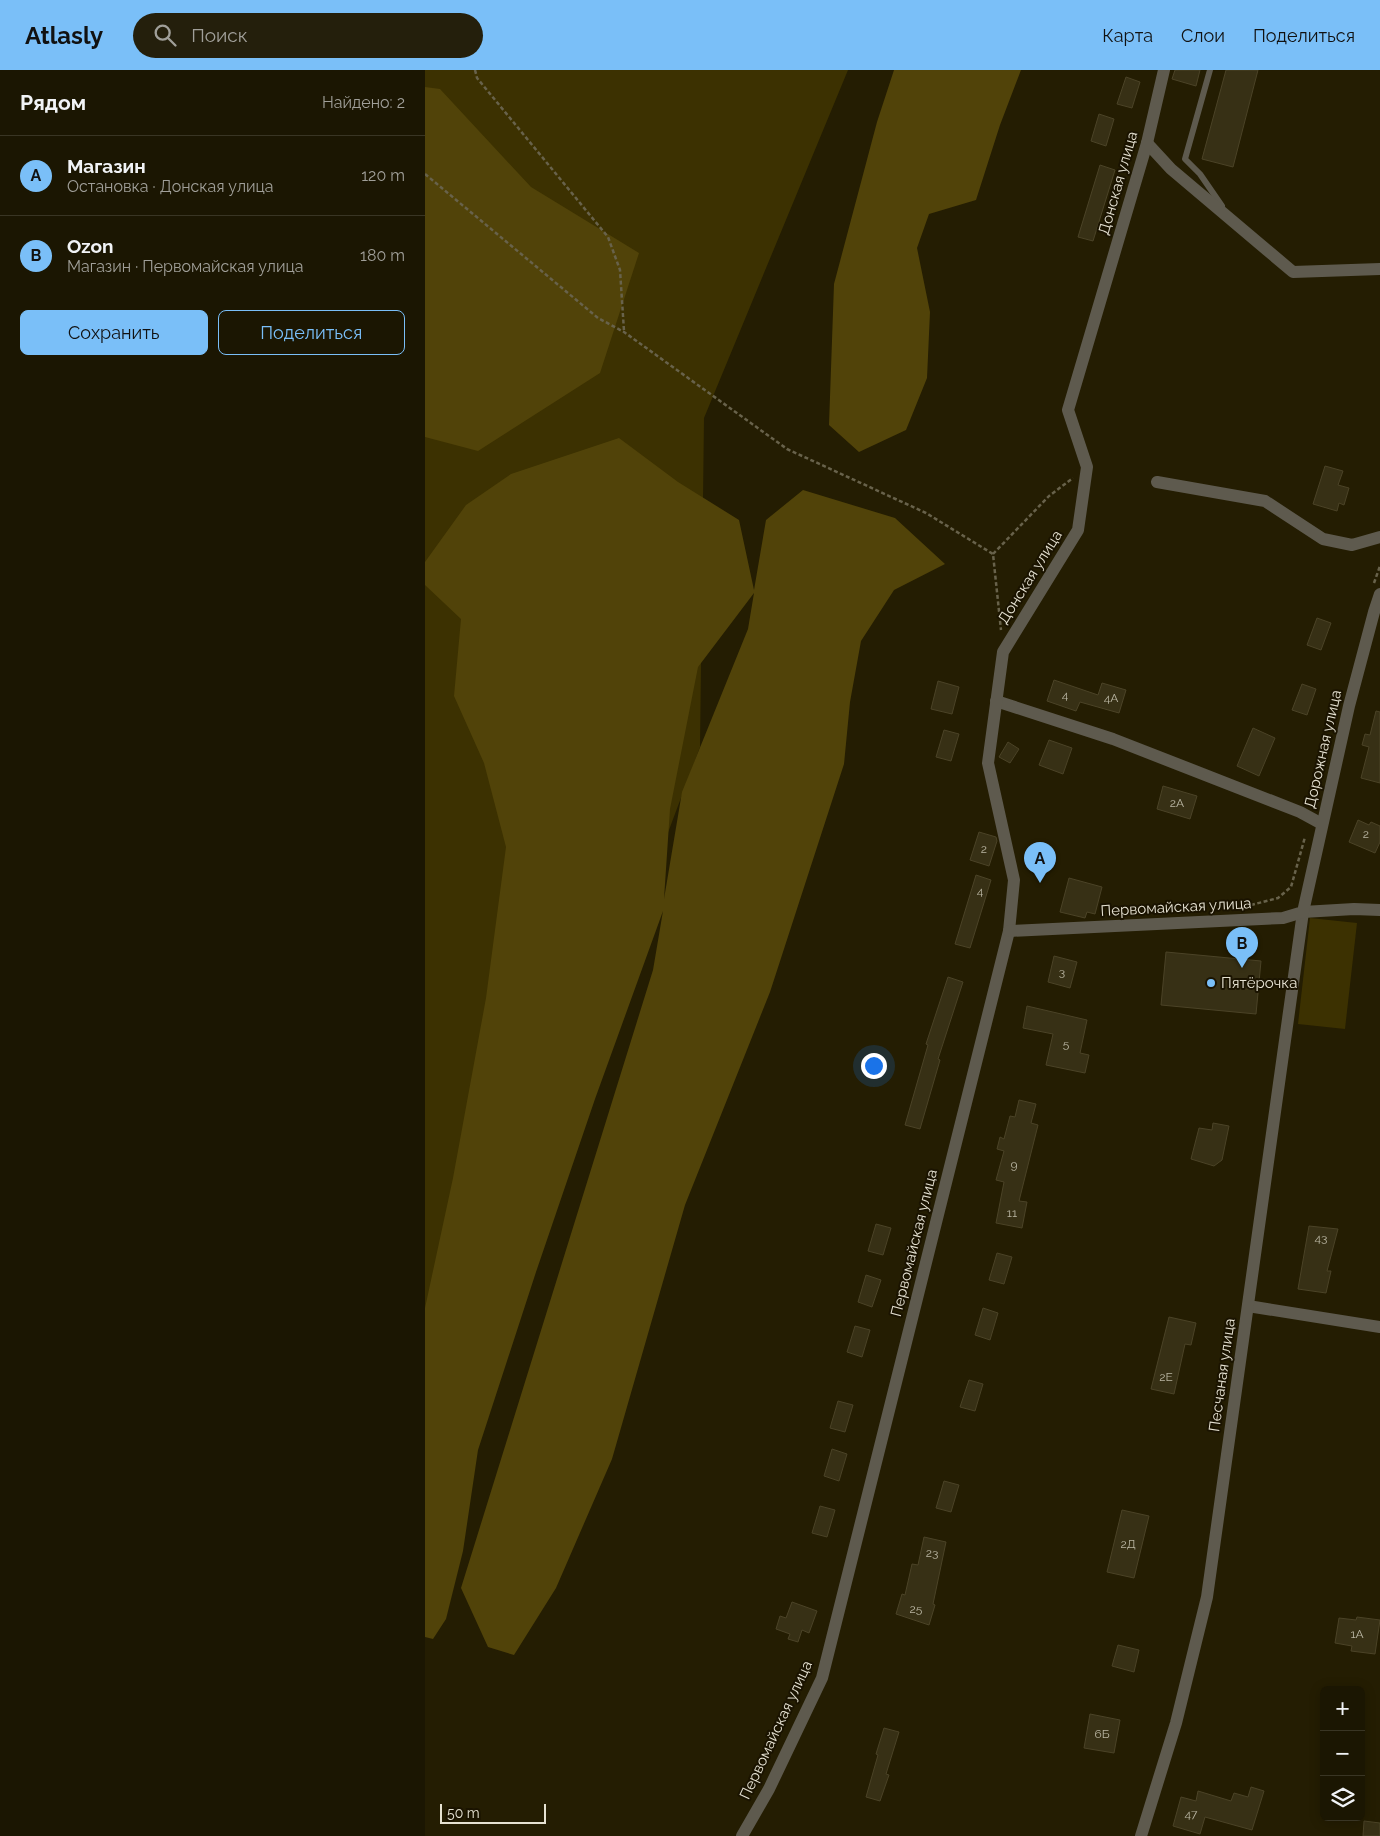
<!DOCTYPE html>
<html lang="ru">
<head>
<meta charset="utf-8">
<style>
	:root { --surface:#1b1602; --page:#241f0c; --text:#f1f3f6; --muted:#a09f99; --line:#393524; --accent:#7abff8 }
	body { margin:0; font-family:Raleway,sans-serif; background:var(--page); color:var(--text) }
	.controls { position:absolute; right:15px; bottom:15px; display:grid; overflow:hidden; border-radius:8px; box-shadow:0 2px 12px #0003 }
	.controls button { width:45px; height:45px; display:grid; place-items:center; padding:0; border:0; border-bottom:1px solid var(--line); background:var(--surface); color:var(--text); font:25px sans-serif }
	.scale { position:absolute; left:15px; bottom:12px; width:106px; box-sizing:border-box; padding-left:5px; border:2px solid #e6e2d2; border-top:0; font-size:14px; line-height:18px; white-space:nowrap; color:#e6e2d2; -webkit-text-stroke:4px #1a1300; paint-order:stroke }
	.you { position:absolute; left:448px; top:995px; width:18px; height:18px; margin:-12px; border:4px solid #fff; border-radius:50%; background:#1a73e8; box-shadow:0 0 0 8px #1a73e833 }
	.badge { display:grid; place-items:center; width:32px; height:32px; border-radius:50%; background:var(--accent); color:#111; font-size:16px; font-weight:700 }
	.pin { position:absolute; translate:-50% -41px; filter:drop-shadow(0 1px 2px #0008) }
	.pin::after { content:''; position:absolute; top:26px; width:18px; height:15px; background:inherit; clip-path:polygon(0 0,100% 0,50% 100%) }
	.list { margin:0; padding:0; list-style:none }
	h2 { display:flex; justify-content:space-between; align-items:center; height:65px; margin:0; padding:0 20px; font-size:21px }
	h2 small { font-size:16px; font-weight:400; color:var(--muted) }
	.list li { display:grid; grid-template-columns:32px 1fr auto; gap:15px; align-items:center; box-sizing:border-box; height:80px; padding:0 20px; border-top:1px solid var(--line) }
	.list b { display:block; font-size:19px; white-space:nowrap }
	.list p { margin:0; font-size:16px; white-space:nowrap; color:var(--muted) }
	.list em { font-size:16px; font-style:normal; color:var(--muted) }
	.actions { display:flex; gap:10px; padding:15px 20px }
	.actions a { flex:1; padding:11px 0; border:1px solid var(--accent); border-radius:8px; text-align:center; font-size:18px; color:var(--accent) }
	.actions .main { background:var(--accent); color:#111 }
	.icon { flex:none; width:28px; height:28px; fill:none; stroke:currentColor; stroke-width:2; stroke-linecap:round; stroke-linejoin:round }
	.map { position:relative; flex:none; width:955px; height:1766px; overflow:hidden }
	header { display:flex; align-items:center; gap:30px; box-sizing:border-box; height:70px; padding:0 25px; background:var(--accent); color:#111 }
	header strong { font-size:24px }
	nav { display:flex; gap:28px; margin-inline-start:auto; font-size:18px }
	.search { width:350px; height:45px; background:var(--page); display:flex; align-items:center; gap:12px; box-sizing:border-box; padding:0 18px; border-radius:28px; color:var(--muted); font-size:19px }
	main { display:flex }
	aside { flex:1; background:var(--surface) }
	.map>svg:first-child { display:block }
	.green { fill:#3c3101 }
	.forest { fill:#514309; fill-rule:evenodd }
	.building { fill:#373015; stroke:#4b4327 }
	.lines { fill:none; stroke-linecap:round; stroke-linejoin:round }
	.path { stroke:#68624b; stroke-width:2.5; stroke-dasharray:4 2.5; stroke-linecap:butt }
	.service { stroke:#5e5a4e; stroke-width:6 }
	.minor { stroke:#5e5a4e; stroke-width:12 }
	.tertiary { stroke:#5e5a4e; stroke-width:12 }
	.poi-dot { fill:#7abff8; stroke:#1a1300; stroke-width:2 }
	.labels { text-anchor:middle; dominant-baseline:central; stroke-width:4; stroke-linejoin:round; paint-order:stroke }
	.number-label { font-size:12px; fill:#bab6a3 }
	.street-label { font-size:15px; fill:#e6e2d2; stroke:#1a1300 }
	.poi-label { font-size:15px; fill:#e6e2d2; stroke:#1a1300; text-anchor:start }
</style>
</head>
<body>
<header>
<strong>Atlasly</strong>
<div class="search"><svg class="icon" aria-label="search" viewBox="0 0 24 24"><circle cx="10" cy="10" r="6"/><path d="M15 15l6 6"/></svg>Поиск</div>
<nav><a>Карта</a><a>Слои</a><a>Поделиться</a></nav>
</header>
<main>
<aside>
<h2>Рядом<small>Найдено: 2</small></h2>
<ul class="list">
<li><span class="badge">A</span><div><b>Магазин</b><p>Остановка · Донская улица</p></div><em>120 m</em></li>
<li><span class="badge">B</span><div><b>Ozon</b><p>Магазин · Первомайская улица</p></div><em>180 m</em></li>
</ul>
<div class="actions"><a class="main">Сохранить</a><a>Поделиться</a></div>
</aside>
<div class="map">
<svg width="955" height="1766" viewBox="0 0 955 1766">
	<rect width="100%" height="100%" fill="#241d02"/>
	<g class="green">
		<polygon points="0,0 423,0 279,348 275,677 0,1413"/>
		<polygon points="885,848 932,853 920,959 873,954"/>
	</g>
	<g class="forest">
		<polygon points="469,0 596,0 575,55 551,130 504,144 492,178 505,242 502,308 481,360 434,382 404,355 409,214 452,52"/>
		<polygon points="0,17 15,19 106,117 214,183 175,303 53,381 0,367"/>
		<path d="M194 368 253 412 314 450 329 520 341 450 378 420 470 448 520 494 469 520 436 571 425 632 419 694 345 922 260 1135 187 1389 131 1518 89 1585 63 1577 36 1518 228 900 238 841 170 1029 111 1202 53 1380 38 1481 21 1549 8 1569 0 1567V1238L28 1108 61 928 81 777 59 693 29 626 36 549 0 515V492L41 435 86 404ZM329 523 323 559 257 722 239 829 245 739 273 597Z"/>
	</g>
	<g class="building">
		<polygon points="750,0 775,0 771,16 747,9"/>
		<polygon points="801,0 833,0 808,97 777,89"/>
		<polygon points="701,7 715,12 707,38 692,34"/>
		<polygon points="674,44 689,49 681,76 666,71"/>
		<polygon points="675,95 690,100 668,171 653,167"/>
		<polygon points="900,396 918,401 913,415 924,418 919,435 914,433 912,441 888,434"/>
		<polygon points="892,548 906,553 896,580 882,575"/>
		<polygon points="629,610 673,625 677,613 701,620 694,643 655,632 651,641 622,631"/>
		<polygon points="513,611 534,617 527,644 506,639"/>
		<polygon points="877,614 891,619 882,645 867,640"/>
		<polygon points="951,641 955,642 955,713 936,708 944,677 937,675 940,664 945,665"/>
		<polygon points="828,658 850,668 834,706 812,696"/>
		<polygon points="519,660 534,664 526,691 511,687"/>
		<polygon points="624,670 647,678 638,704 614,695"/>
		<polygon points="583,672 594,679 585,693 574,687"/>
		<polygon points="738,716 772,726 765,749 732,739"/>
		<polygon points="933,750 944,755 946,752 955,756 955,772 950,783 924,772"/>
		<polygon points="554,762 571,767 572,771 564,796 545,790"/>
		<polygon points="551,805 566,810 545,878 530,874"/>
		<polygon points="644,808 677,817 670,844 662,842 660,848 635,842"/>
		<polygon points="741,882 836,891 831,944 736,935"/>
		<polygon points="629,886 652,892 645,918 623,912"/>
		<polygon points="523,907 538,912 513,989 515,990 495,1059 480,1055 503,975 501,974"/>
		<polygon points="602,936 662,950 655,983 664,985 660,1003 621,995 628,964 598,958"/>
		<polygon points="594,1030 611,1034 606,1053 613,1055 594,1131 602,1132 597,1158 571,1153 579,1112 571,1110 579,1081 572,1079 575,1067 579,1069 585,1046 590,1047"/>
		<polygon points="788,1053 804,1056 797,1090 789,1096 766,1089 774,1058 787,1060"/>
		<polygon points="451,1154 466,1158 458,1185 443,1181"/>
		<polygon points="884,1156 913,1159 902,1201 906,1201 901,1223 873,1219"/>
		<polygon points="572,1183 587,1187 579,1214 564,1210"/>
		<polygon points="441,1205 456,1210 447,1237 433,1232"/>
		<polygon points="558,1238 573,1243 565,1270 550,1265"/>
		<polygon points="744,1247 771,1253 766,1275 760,1274 749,1324 726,1319"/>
		<polygon points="430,1256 445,1260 437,1287 422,1282"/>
		<polygon points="544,1310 558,1314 550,1341 535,1337"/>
		<polygon points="413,1331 428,1335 420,1362 405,1358"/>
		<polygon points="407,1379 422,1384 414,1411 399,1406"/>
		<polygon points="519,1411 534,1415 526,1442 511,1438"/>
		<polygon points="395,1436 410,1440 402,1467 387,1463"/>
		<polygon points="697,1440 724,1446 709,1508 682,1502"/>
		<polygon points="499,1467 521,1472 508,1534 510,1535 504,1555 471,1544 477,1524 480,1525 487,1494 493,1495"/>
		<polygon points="367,1532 392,1541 384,1563 377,1560 373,1572 363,1569 365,1564 351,1559 355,1546 361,1548"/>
		<polygon points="932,1547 955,1550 950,1584 926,1581 927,1576 910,1573 914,1548 931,1550"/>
		<polygon points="693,1575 714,1580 709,1602 687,1596"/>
		<polygon points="665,1644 695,1650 689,1683 659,1678"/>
		<polygon points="459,1658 474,1662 461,1704 464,1705 455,1731 441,1727 453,1685 451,1684"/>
		<polygon points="826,1717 839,1721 827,1760 780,1747 775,1764 748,1756 756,1727 771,1731 773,1721 806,1731 809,1723 823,1727"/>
		<polygon points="939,1751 955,1753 955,1766 938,1766"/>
	</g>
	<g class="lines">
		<g class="path">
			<polyline points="50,0 52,8 183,167 195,200 199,261"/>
			<polyline points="0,104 173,248 199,262 362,379 501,443 568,484 576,560"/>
			<polyline points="568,484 624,426 648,408"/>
			<polyline points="949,513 955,496"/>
			<polyline points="826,835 853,828 866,817 880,767"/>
		</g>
		<polyline class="service" points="785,0 760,89 775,104 797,136"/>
		<g class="minor">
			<polyline points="722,73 746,99 868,202 955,199"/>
			<polyline points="732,412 840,431 898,469 927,475 955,467"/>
			<polyline points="571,631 688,669 875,742 897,754"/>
			<polyline points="823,1236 955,1257"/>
			<polyline points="317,1766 344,1719 397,1608 584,861 589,810 563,693 578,582 653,460 662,397 643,340 722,73 739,0"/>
			<polyline points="716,1766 751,1653 782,1527 878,842 929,839 955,840"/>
		</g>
		<polyline class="tertiary" points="584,861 858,848 878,842 924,636 949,542 955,524"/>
	</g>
	<circle class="poi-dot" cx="786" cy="913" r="5"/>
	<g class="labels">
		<g class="number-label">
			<text x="640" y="625">4</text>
			<text x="686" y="628">4А</text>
			<text x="752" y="733">2А</text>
			<text x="941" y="764">2</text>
			<text x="559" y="779">2</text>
			<text x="555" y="821">4</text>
			<text x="637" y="902">3</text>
			<text x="641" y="974">5</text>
			<text x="589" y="1095">9</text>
			<text x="587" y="1143">11</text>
			<text x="896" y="1168">43</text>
			<text x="741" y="1307">2Е</text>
			<text x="703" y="1474">2Д</text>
			<text x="507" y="1483">23</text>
			<text x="491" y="1539">25</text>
			<text x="932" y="1564">1А</text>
			<text x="677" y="1664">6Б</text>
			<text x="766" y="1744">47</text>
		</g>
		<g class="street-label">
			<text transform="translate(693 113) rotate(-74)">Донская улица</text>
			<text transform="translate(605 507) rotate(-58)">Донская улица</text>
			<text transform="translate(898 679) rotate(-77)">Дорожная улица</text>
			<text transform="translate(751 837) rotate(-3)">Первомайская улица</text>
			<text transform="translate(489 1173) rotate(-76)">Первомайская улица</text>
			<text transform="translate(797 1305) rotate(-82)">Песчаная улица</text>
			<text transform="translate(351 1660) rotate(-65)">Первомайская улица</text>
		</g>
		<g class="poi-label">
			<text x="796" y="913">Пятёрочка</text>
		</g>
	</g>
</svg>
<div class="controls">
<button>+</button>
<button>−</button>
<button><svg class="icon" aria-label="layers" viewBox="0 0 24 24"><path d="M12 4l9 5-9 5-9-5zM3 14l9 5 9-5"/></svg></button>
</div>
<div class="scale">50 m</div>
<div class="you"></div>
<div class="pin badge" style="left:615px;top:813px">A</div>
<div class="pin badge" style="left:817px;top:898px">B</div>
</div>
</main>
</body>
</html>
